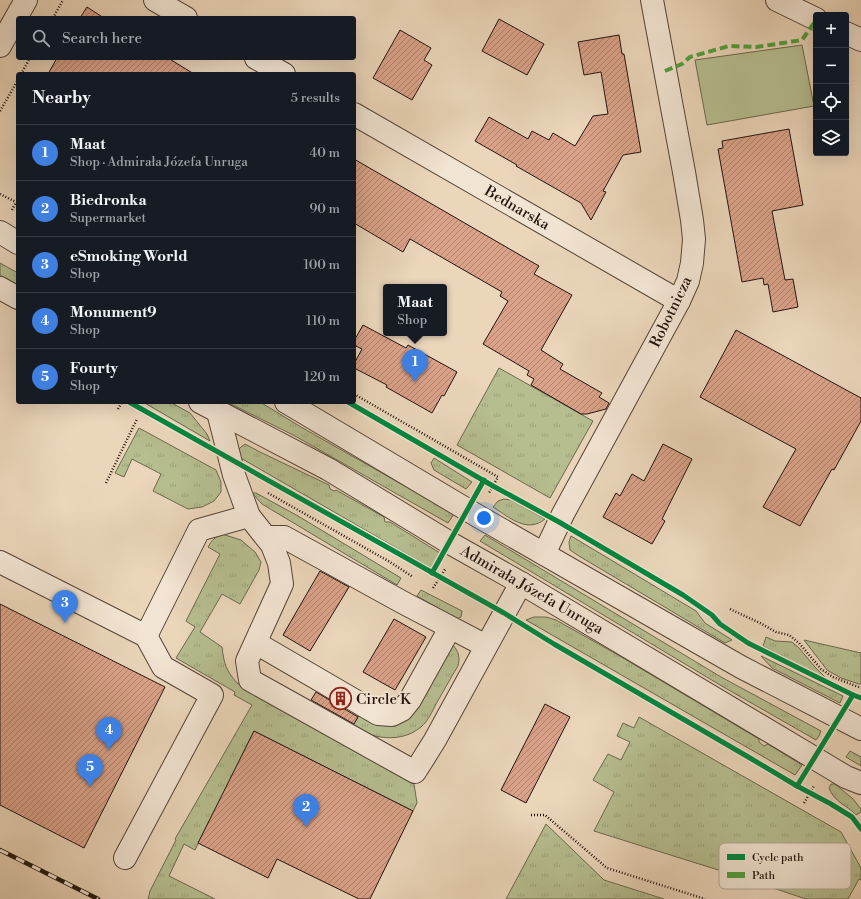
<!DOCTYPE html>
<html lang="en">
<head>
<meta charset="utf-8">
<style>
	:root { --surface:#171b24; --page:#20242c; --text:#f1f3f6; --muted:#9ea1a6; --line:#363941; --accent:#c59692 }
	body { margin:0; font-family:"Libre Bodoni",serif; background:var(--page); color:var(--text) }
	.controls { position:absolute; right:12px; top:12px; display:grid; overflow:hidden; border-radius:4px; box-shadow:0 4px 16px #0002 }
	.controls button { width:36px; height:36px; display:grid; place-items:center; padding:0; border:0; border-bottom:1px solid var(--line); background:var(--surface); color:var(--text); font:20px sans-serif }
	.you { position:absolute; left:484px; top:518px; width:14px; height:14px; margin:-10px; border:3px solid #fff; border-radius:50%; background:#1a73e8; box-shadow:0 0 0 6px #1a73e833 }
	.badge { display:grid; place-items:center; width:26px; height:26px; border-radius:50%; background:var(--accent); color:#fff; font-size:13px; font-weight:700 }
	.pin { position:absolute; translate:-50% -33px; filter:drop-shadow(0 1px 2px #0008) }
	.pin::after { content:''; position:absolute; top:21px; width:14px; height:12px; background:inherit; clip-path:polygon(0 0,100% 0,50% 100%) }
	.popup { position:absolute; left:383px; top:284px; width:64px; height:52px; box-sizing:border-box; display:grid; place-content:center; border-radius:4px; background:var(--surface); filter:drop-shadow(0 1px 3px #0005); font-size:13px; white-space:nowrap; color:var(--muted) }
	.popup b { font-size:15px; color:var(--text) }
	.popup::after { content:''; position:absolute; left:50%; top:100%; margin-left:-8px; border:8px solid transparent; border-top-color:var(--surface) }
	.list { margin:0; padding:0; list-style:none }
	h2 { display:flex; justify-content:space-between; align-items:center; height:52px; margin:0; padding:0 16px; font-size:17px }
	h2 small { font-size:13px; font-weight:400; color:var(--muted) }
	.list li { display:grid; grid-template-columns:26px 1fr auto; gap:12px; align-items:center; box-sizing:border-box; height:56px; padding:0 16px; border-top:1px solid var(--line) }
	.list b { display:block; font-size:15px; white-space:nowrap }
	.list p { margin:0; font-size:13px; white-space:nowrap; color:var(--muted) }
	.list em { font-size:13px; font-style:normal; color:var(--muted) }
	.icon { flex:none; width:22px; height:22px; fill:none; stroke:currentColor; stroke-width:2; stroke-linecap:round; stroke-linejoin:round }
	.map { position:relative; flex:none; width:861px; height:899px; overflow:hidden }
	.search { position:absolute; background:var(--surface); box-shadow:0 4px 16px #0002; left:16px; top:16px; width:340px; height:44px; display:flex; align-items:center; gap:10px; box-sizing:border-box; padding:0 14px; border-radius:4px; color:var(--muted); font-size:15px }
	.panel { position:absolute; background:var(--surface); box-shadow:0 4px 16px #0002; left:16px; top:72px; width:340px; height:332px; border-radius:4px }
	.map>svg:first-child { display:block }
	.grass { fill:url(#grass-tufts); stroke:#6c684e }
	.green { fill:#b6be90; stroke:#6c684e }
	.building { fill:url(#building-hatch); stroke:#22130d }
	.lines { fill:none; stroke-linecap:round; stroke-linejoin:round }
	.minor-casing { stroke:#544438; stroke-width:24 }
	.path { stroke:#22130d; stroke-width:2.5; stroke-dasharray:1 2; stroke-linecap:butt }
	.minor { stroke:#f2e4d2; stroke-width:22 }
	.rail-casing { stroke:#22130d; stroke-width:4.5 }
	.rail { stroke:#f2e4d2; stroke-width:3; stroke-dasharray:9; stroke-linecap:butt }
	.quiet { stroke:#50a03e; stroke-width:4; stroke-dasharray:8 4; stroke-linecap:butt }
	.cycleway-casing { stroke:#f2e4d2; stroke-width:8 }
	.cycleway { stroke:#00873e; stroke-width:5 }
	.labels { text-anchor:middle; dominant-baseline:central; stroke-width:3.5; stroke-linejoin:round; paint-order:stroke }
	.street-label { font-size:15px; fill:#22130d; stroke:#f2e4d2 }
	.poi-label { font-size:15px; fill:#22130d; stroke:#f2e4d2; text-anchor:start }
	.key { fill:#f2e4d2; stroke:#b4a597; stroke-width:1 }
	.key-label { font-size:11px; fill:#22130d }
</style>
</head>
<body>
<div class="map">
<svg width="861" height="899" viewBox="0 0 861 899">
	<defs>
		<pattern id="grass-tufts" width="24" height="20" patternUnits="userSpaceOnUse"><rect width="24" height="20" fill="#b6be90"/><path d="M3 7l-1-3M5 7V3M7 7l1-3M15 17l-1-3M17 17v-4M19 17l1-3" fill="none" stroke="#9ca27b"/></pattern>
		<pattern id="building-hatch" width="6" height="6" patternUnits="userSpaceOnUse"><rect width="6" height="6" fill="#daa289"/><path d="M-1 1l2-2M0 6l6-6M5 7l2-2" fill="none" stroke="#b0836e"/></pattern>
	</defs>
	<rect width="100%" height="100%" fill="#ebd6ba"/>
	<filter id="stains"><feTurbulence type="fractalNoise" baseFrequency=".005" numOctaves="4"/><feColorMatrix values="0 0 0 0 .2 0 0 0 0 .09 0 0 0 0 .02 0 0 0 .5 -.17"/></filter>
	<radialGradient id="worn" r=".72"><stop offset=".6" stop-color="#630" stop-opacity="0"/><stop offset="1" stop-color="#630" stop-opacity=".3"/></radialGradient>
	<g class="grass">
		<polygon points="0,263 18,273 18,285 0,275"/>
		<polygon points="499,368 593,421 550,498 457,445"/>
		<polygon points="143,402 170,402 190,413 207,434 210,441"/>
		<polygon points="227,402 260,402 301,427 454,514 448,523 295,436"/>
		<polygon points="139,428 216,470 221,482 221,492 214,501 202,507 188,509 153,491 161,474 132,459 124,477 115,473"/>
		<polygon points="245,444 260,452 329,485 330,489 334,491 336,490 384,517 385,522 390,522 440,553 431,568 239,457 237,451 241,447"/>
		<polygon points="434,458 472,482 466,489 434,470 431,463"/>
		<polygon points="252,493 256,493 298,516 401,578 397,585 262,504"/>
		<path d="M504 499 511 500 545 519C527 534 509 517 493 507L498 501Z"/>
		<path d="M222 534 241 540 255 552 261 562 259 570 240 604 222 594 200 632 222 647C224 664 226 670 237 683L414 784 417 803 413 811 254 731 195 850 184 844 169 876 215 899H148L150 891 176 840 175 839 252 705 234 695 235 692 176 658 195 627 186 621 220 554 208 547C212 540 215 537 222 534Z"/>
		<polygon points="485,535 721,677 821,731 819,736 816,740 720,685 480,541"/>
		<polygon points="571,536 696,611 705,623 732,640 725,643 579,556 570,550 569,542"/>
		<polygon points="421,590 462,611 461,617 457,619 417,596"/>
		<polygon points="534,617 546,617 556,620 618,655 759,739 759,742 764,746 768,744 802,765 795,775 526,620"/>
		<polygon points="766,637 775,641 792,642 799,648 815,667 828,680 763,646"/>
		<polygon points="804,640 861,653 861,684 859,684 841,678 827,670"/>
		<path d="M453 645C459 652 460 658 458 666 450 679 443 692 436 704 432 712 428 721 421 727 397 747 364 735 340 723L343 717 354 723 360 714 381 725Z"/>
		<polygon points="761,656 843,696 840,703 772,668"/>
		<polygon points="639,717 841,832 861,868 861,880 859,879 848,899 806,899 731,874 594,831 614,792 593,780 608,754 621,760 630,742 617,736 623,723 634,728"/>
		<polygon points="850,751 861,757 861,766 846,757"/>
		<path d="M831 784H835L853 799 861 809V812L856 815C847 805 834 802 829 788Z"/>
		<polygon points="546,824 604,880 664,899 506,899"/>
	</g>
	<polygon class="green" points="802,45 814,106 707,125 695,60"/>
	<g class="building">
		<polygon points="87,7 104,18 80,18"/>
		<polygon points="499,19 544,44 527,75 482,51"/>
		<polygon points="400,30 431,48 424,60 432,65 412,100 373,78"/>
		<polygon points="619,35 622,54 624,54 641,152 623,155 603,191 606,192 591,220 581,203 516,166 517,165 475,141 489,117 528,139 532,131 549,140 553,133 575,146 593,116 608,114 601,72 584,75 578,42"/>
		<polygon points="57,58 168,58 194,74 48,74"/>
		<polygon points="789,129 803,205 772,211 785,280 793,279 798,307 773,312 768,284 764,285 763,278 742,282 718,149 723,148 722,141"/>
		<polygon points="354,159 539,266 534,274 572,295 541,350 563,364 560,369 602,393 599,397 609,403 606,409 587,414 581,414 531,385 534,379 527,375 529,371 483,344 508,301 500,296 502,292 410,239 403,252 354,223"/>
		<polygon points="363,325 406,348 408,345 457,372 444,396 442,395 432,413 386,387 387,385 354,368 354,364 362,349 354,345 354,341"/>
		<polygon points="736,330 861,398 861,421 834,470 832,469 800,526 763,507 796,449 700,397"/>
		<polygon points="663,444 692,459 662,519 665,521 652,544 603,517 616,493 620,496 632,474 644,481"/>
		<polygon points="320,571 349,587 310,651 283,635"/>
		<polygon points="0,604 165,687 84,848 0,805"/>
		<polygon points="394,619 426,637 395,690 363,672"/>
		<polygon points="316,692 358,717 354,724 311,700"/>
		<polygon points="545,704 570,717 526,803 501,790"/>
		<polygon points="254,731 413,811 370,899 359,899 277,859 268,878 198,843"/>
	</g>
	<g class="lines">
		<defs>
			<g id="minor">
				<polyline points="155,0 186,18"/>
				<polyline points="777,0 816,19"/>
				<polyline points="846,33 861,40"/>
				<polyline points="0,46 26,0"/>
				<polyline points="256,58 284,74"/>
				<polyline points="354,114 679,301"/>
				<polyline points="0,232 18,243"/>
				<polyline points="0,288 18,298"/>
				<polyline points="200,402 328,469 450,543 521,583 826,765 846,777 861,783"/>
				<polyline points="286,402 476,515 741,667 861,729"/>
				<polyline points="218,412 234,475 249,516 272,545 279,563 282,584 247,661 250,680 415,772 435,740 521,583"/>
				<polyline points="266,537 284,537 402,602 486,646"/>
				<polyline points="544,554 563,514 679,301 688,281 692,263 694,239 692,220 684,172 652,0"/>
				<polyline points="0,562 146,636 199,530 249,516"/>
				<polyline points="256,643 378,714 392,715 402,710 410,700 450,628"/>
				<polyline points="125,858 212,695 163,667 146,636"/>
			</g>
		</defs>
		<use href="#minor" class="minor-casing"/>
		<g class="path">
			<polyline points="53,18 63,0"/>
			<polyline points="21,74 30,58"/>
			<polyline points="0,111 18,80"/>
			<polyline points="0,194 18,203"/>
			<polyline points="12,210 16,202"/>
			<polyline points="354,394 498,477 489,493"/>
			<polyline points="118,409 122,402"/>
			<polyline points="106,483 137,419"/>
			<polyline points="268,493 390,562 413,577"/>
			<polyline points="433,588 446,568"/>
			<polyline points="730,609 760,623 776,632 789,635 799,643 821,669 833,677 861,688"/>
			<polyline points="804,803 814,786"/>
			<polyline points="531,815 545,815 607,868 705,899"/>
		</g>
		<use href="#minor" class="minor"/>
		<defs>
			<polyline id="rail" points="0,850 98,899"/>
		</defs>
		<use href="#rail" class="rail-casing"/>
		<use href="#rail" class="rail"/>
		<polyline class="quiet" points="665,71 682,64 690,57 729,46 756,47 783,43 802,40 816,20"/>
		<defs>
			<g id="cycleway">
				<polyline points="129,402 504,613 554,644 750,758 797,786 831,804 852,817 861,829"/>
				<polyline points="348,402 493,486 559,522 683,595 712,615 720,624 748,643 853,695"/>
				<polyline points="432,573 484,480"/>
				<polyline points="797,786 853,695 861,698"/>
			</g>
		</defs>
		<use href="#cycleway" class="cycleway-casing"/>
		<use href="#cycleway" class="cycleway"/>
	</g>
	<defs>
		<symbol id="building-ring" viewBox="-11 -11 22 22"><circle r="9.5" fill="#f2e4d2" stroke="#8f2418" stroke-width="1.5"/><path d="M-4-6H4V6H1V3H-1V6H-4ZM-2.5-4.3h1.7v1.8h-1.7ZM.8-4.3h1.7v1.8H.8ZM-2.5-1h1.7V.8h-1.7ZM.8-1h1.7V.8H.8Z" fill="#8f2418"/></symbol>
	</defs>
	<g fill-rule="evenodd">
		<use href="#building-ring" x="328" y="686" width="25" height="25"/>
	</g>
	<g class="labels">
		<g class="street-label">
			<text transform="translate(517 208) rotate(30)">Bednarska</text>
			<text transform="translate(671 312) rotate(-64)">Robotnicza</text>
			<text transform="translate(532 590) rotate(30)">Admirała Józefa Unruga</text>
		</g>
		<g class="poi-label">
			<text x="356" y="699">Circle K</text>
		</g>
	</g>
	<rect x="719" y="843" width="132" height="46" rx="6" class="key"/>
	<rect x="727" y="854" width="18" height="6" fill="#00873e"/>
	<rect x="727" y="872" width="18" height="6" fill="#50a03e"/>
	<g class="key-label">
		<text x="752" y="861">Cycle path</text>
		<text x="752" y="879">Path</text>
	</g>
	<rect width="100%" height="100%" filter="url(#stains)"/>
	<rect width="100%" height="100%" fill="url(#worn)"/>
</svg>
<div class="controls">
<button>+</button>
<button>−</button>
<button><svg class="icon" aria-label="locate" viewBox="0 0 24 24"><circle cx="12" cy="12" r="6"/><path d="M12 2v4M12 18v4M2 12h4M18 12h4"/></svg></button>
<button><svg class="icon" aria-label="layers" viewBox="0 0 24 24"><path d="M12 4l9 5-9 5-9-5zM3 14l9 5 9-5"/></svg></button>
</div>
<div class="you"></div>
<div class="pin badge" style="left:415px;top:382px;background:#3f7fe0">1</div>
<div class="popup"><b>Maat</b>Shop</div>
<div class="pin badge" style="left:306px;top:827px;background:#3f7fe0">2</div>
<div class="pin badge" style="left:65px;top:623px;background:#3f7fe0">3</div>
<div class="pin badge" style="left:109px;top:750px;background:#3f7fe0">4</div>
<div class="pin badge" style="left:90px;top:787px;background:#3f7fe0">5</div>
<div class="search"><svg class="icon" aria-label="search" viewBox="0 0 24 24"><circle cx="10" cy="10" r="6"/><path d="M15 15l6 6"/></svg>Search here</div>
<section class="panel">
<h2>Nearby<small>5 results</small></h2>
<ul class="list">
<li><span class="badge" style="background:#3f7fe0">1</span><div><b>Maat</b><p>Shop · Admirała Józefa Unruga</p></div><em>40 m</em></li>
<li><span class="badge" style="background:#3f7fe0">2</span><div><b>Biedronka</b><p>Supermarket</p></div><em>90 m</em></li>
<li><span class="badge" style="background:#3f7fe0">3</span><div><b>eSmoking World</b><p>Shop</p></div><em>100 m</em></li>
<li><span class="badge" style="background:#3f7fe0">4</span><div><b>Monument9</b><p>Shop</p></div><em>110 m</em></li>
<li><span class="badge" style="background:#3f7fe0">5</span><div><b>Fourty</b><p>Shop</p></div><em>120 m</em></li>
</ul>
</section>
</div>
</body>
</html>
